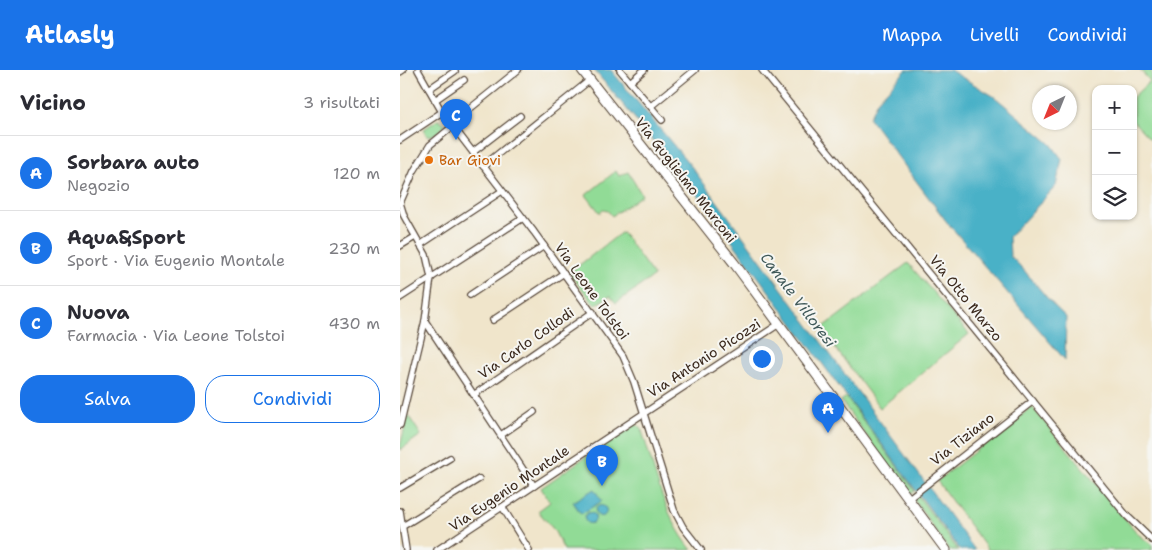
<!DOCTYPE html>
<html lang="it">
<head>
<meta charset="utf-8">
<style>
	:root { --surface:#fff; --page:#f7f7f7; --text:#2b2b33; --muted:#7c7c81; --line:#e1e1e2; --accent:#1a73e8 }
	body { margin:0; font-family:"Shantell Sans",sans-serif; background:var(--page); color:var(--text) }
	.controls { position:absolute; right:15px; top:15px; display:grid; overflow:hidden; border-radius:10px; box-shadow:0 1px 4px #0004 }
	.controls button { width:45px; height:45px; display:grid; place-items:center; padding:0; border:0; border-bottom:1px solid var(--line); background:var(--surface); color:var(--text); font:25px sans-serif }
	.compass { position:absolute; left:632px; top:15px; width:45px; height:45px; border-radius:50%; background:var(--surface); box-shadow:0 1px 4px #0004; rotate:223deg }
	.you { position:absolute; left:361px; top:288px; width:18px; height:18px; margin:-12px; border:4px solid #fff; border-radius:50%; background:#1a73e8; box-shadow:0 0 0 8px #1a73e833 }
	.badge { display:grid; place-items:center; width:32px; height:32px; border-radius:50%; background:var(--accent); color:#fff; font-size:16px; font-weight:700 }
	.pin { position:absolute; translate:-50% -41px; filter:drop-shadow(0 1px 2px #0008) }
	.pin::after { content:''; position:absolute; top:26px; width:18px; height:15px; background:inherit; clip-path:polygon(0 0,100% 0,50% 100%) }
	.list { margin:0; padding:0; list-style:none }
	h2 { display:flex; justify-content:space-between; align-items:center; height:65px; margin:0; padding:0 20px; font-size:21px }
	h2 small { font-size:16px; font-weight:400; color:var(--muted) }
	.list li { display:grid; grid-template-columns:32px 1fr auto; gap:15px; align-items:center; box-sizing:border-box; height:75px; padding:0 20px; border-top:1px solid var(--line) }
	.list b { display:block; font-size:19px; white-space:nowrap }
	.list p { margin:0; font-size:16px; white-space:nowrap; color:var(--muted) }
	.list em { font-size:16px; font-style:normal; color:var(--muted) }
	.actions { display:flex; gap:10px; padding:15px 20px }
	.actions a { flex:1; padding:11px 0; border:1px solid var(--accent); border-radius:20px; text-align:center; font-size:18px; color:var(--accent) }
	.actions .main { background:var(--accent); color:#fff }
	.icon { flex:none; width:28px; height:28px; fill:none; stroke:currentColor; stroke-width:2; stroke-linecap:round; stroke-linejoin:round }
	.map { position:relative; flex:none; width:752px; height:480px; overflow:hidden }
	header { display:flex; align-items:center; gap:30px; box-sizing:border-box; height:70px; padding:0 25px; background:var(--accent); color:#fff }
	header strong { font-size:24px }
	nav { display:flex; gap:28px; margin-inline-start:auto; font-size:18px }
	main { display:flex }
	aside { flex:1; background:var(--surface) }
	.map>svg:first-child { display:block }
	.green { fill:#91db96; stroke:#66825a }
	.water { fill:#48b1c7; stroke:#426e72 }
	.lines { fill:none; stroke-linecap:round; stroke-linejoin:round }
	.street-casing { stroke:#564638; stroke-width:8 }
	.secondary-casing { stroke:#564638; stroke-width:11 }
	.street { stroke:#fff; stroke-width:5.5 }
	.secondary { stroke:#fff; stroke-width:9 }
	.food-dot { fill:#e8710a; stroke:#f6f6f2; stroke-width:2 }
	.labels { text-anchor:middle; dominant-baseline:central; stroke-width:4; stroke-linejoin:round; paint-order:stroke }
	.food-label { font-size:14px; fill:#c56008; stroke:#f6f6f2; text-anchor:start }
	.street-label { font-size:14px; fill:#3b2a1e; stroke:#f6f6f2 }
	.water-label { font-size:15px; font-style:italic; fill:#405959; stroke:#f6f6f2 }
</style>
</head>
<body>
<header>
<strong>Atlasly</strong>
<nav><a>Mappa</a><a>Livelli</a><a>Condividi</a></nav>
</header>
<main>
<aside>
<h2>Vicino<small>3 risultati</small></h2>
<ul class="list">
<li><span class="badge">A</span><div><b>Sorbara auto</b><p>Negozio</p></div><em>120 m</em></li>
<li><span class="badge">B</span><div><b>Aqua&amp;Sport</b><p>Sport · Via Eugenio Montale</p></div><em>230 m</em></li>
<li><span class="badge">C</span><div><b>Nuova</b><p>Farmacia · Via Leone Tolstoi</p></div><em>430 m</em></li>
</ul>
<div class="actions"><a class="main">Salva</a><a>Condividi</a></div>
</aside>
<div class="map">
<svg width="752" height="480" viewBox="0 0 752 480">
	<rect width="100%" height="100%" fill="#f6f6f2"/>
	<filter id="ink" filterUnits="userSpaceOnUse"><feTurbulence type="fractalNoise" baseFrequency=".02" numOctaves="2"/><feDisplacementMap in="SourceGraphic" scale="10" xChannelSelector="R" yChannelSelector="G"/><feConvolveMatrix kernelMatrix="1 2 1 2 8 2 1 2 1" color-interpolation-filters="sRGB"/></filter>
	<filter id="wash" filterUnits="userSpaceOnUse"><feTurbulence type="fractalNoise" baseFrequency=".0096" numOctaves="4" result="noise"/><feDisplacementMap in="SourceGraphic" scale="20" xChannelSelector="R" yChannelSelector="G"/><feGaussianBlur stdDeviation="1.12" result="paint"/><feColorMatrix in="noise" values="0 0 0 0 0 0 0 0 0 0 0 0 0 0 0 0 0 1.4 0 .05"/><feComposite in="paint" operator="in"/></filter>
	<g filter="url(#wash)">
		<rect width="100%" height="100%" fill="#f0e5cb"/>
		<g class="green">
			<polygon points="740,0 752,0 752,71 733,51 733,27 750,11"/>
			<path d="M39 49 45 54C44 58 33 67 27 66L24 59Z"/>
			<polygon points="216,101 219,106 228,102 242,125 212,146 208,141 203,140 200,143 186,125"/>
			<polygon points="222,162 254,206 216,233 210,226 195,235 169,203"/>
			<polygon points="508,193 569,264 480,338 421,259"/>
			<polygon points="446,327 515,421 509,424 441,331"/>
			<polygon points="632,337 738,464 752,475 752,480 588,480 537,411"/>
			<polygon points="8,345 21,365 0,380 0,376"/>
			<path d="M234 353 241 358C255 400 263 445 292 480H164L154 460 138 441 150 432 141 418Z"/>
			<polygon points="516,423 558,480 549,480 512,427"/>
		</g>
		<g class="water">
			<polygon points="194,0 211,0 291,96 575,480 560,480 288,112"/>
			<path d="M506 0H550L595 27 651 74 662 89 656 116 609 167 610 186C631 205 645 229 666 247L665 290 546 151 469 48 477 31Z"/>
			<polygon points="194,419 202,431 181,444 173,432"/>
			<circle cx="201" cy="441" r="5.5"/>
			<circle cx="190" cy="448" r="5.5"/>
		</g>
	</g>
	<g filter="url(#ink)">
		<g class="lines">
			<defs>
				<g id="street">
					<polyline points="18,0 42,42 134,162 223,286 234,312 274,440 283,457 301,480"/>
					<polyline points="220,0 262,50"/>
					<polyline points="362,0 727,446 752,470"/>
					<polyline points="0,2 3,0"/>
					<polyline points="230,12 244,0"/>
					<polyline points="29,19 55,1"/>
					<polyline points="35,30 64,10"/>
					<polyline points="251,36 295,0"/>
					<polyline points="52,53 118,0"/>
					<polyline points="0,70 42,42"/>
					<polyline points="73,82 120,46"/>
					<polyline points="83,96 190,10"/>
					<polyline points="20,175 102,121"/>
					<polyline points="0,176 15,167"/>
					<polyline points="70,225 144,176"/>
					<polyline points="0,228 123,148"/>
					<polyline points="93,250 164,203"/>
					<polyline points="25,251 134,416"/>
					<polyline points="75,324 193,242"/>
					<polyline points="0,355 25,251 31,207 26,185 4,146 0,133 14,101 30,75 53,56"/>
					<polyline points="101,365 134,342"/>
					<polyline points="0,418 50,388"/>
					<polyline points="508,429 633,331"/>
					<polyline points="103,438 129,480"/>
					<polyline points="0,441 6,480"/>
					<polyline points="3,456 79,409"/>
					<polyline points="37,480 379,254"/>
				</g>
				<polyline id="secondary" points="182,0 334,193 546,480"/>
			</defs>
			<use href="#street" class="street-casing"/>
			<use href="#secondary" class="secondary-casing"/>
			<use href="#street" class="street"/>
			<use href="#secondary" class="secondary"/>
		</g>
	</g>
	<circle class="food-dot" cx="29" cy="90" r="5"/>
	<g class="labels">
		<g class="food-label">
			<text x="39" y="90">Bar Giovi</text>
		</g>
		<g class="street-label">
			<text transform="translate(286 110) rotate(52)">Via Guglielmo Marconi</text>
			<text transform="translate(192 221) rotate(54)">Via Leone Tolstoi</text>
			<text transform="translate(566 228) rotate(51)">Via Otto Marzo</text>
			<text transform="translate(126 273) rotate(-35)">Via Carlo Collodi</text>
			<text transform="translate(304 288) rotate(-33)">Via Antonio Picozzi</text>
			<text transform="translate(562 369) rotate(-38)">Via Tiziano</text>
			<text transform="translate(109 418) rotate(-34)">Via Eugenio Montale</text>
		</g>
		<g class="water-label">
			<text transform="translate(398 230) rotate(53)">Canale Villoresi</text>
		</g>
	</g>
</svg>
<div class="controls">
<button>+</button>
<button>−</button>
<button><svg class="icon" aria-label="layers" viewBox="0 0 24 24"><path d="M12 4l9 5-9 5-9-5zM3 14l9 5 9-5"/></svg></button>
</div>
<svg class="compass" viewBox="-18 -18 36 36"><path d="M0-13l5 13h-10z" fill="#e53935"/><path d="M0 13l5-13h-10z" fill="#7c7c81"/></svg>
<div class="you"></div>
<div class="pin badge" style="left:428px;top:363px">A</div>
<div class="pin badge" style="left:202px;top:416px">B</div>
<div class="pin badge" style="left:56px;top:70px">C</div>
</div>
</main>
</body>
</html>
